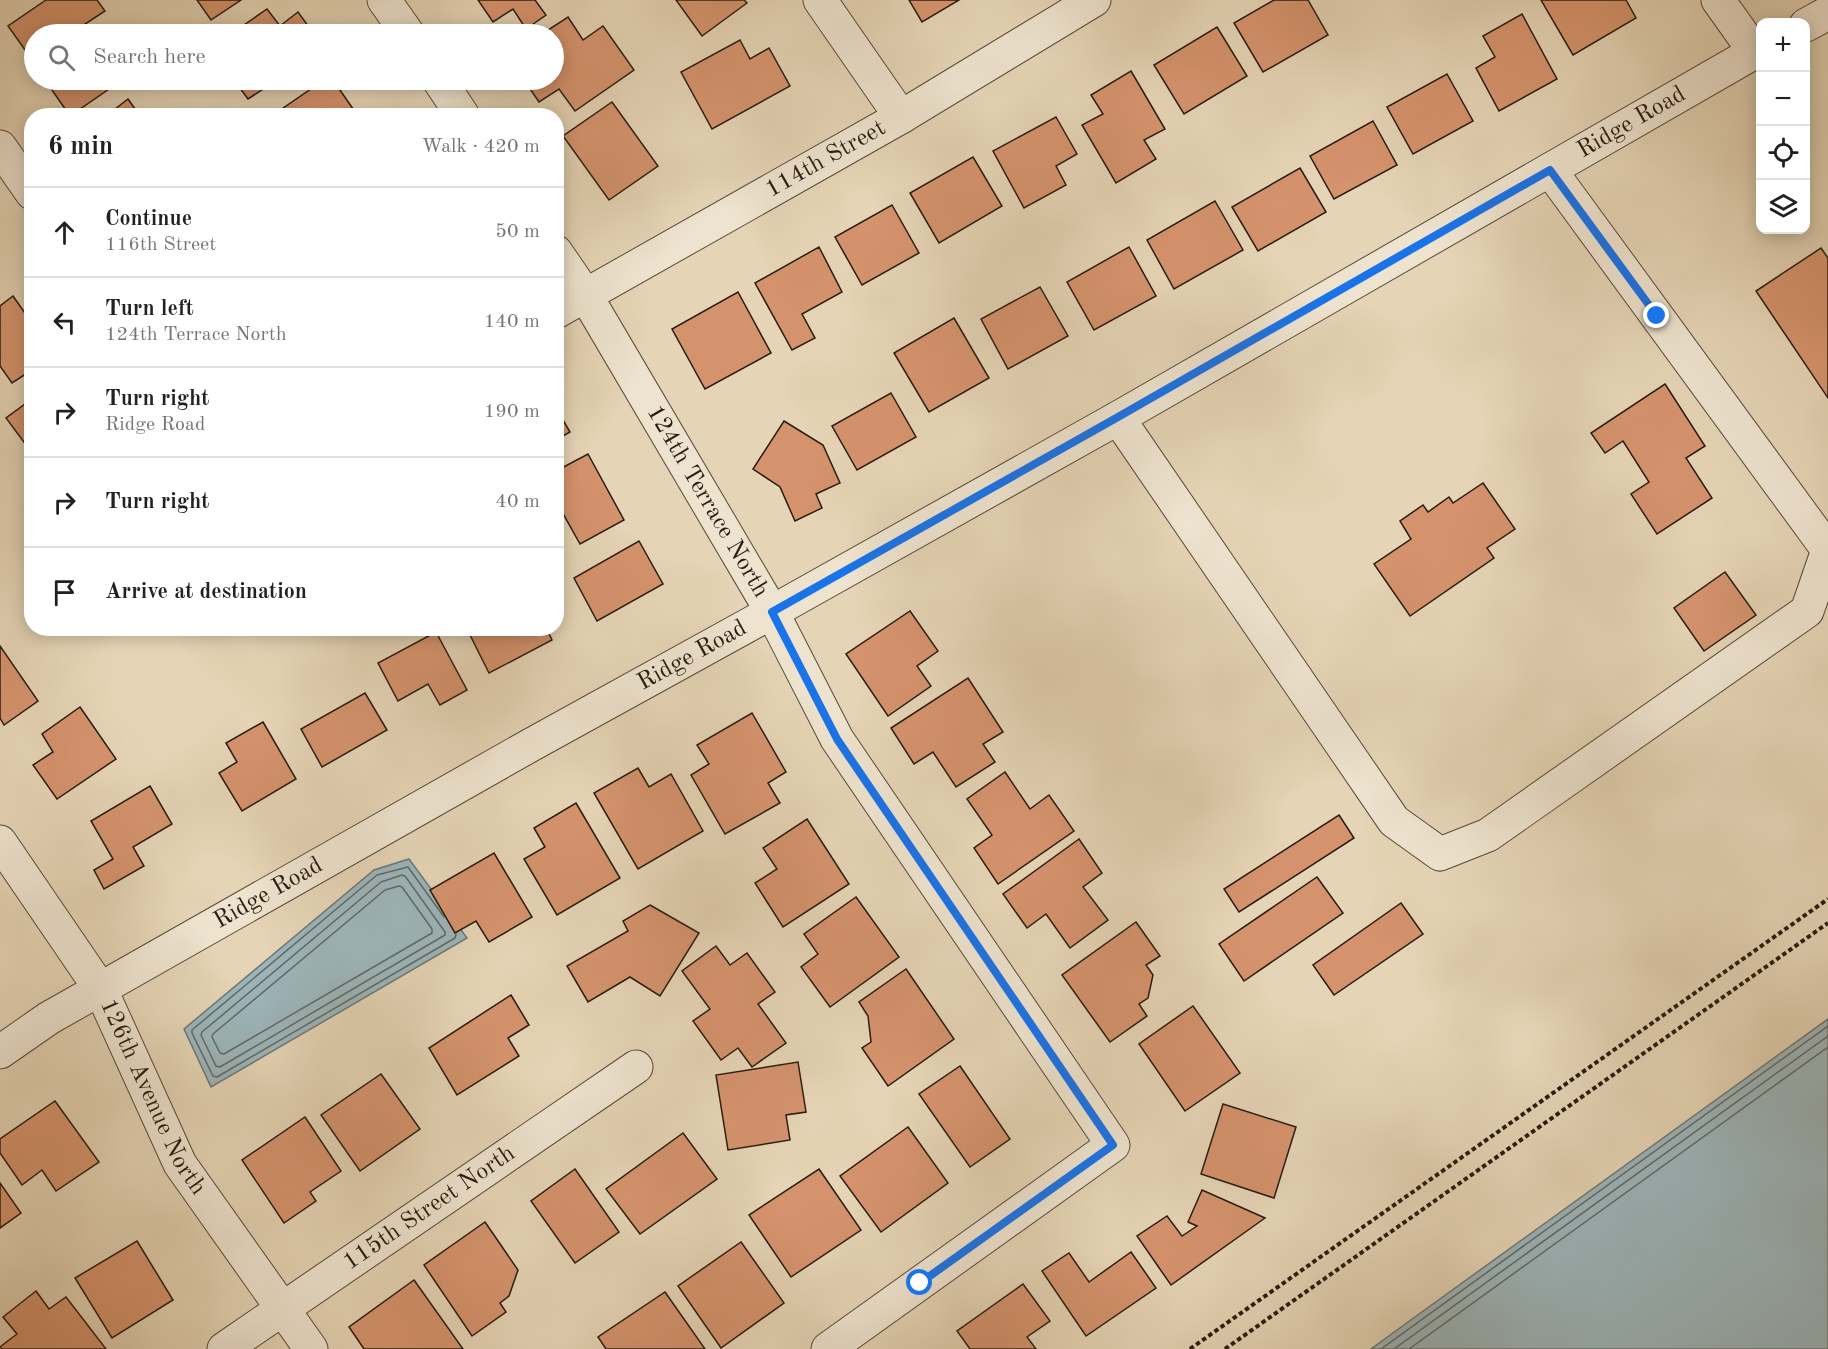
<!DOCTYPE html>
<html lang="en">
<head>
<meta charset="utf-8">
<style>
	:root { --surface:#fff; --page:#f6f6f6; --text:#202124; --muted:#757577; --line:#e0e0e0 }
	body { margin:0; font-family:"Old Standard TT",serif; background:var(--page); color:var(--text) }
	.controls { position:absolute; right:18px; top:18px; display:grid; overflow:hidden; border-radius:12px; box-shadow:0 3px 15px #0003 }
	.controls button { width:54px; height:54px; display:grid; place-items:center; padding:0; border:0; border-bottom:2px solid var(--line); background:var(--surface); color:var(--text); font:30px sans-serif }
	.stop { position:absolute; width:18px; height:18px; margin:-14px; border:4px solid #1a73e8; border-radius:50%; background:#fff }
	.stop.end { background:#1a73e8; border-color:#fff; box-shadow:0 2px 6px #0008 }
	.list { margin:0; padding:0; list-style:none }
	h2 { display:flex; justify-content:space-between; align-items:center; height:78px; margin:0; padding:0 24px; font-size:26px }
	h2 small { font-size:20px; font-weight:400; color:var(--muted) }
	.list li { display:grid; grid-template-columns:39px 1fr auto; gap:18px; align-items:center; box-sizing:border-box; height:90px; padding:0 24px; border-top:2px solid var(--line) }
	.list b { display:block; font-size:22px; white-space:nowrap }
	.list p { margin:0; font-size:20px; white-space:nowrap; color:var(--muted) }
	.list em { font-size:20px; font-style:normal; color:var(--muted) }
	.icon { flex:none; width:33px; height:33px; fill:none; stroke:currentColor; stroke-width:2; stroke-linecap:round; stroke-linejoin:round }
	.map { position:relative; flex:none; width:1828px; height:1349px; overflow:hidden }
	.search { position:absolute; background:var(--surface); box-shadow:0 3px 15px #0003; left:24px; top:24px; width:540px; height:66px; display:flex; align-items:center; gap:15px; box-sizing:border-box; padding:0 21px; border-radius:33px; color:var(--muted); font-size:22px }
	.panel { position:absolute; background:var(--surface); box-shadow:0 3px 15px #0003; left:24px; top:108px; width:540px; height:528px; border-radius:24px }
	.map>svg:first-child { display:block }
	.water { fill:#9cb5ba; stroke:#6e7876; stroke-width:1.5 }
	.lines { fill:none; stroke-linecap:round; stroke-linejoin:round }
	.shore { stroke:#626865; stroke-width:1.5 }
	.building { fill:#d5936d; stroke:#281c10; stroke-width:1.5 }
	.minor-casing { stroke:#574a39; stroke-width:35 }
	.path { stroke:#281c10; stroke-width:4; stroke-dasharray:4.5 3; stroke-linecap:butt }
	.minor { stroke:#eee3cf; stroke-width:33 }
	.route { stroke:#1a73e8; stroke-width:8 }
	.labels { text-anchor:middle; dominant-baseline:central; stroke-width:6; stroke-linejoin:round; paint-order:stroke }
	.street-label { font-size:24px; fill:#281c10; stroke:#eee3cf }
</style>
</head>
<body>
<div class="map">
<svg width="1828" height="1349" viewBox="0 0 1828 1349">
	<rect width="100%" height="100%" fill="#e5d4b5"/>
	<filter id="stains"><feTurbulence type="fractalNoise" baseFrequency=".00333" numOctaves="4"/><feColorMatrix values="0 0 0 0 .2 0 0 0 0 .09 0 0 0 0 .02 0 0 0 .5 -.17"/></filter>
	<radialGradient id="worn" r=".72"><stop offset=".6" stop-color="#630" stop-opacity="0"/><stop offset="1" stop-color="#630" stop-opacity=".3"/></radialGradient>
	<g class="water">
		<polygon points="409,859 467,938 211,1087 184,1029 374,870"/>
		<polygon points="1828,1019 1828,1349 1371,1349 1408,1322"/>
	</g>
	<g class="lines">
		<g class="shore">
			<polygon points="402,875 405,876 445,932 445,935 220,1067 216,1066 201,1035 202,1032 381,882"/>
			<polygon points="399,886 402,887 432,929 432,933 224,1054 220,1053 212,1037 213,1034 385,890"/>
			<polyline points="444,917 408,867 377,875 192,1030 192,1033 213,1076 217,1077 455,938 456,934"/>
			<polyline points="1381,1349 1828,1026"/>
			<polyline points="1394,1349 1828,1036"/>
			<polyline points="1409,1349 1828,1047"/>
		</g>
	</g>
	<g class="building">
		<polygon points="46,0 97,0 105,11 70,34 34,34 34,60 33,61 8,26"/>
		<polygon points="197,0 241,0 211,20"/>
		<polygon points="478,0 535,0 546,15 526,29 513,9 493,22"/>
		<polygon points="676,0 744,0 747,3 702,36"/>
		<polygon points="909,0 959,0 922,22"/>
		<polygon points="1274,0 1308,0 1328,35 1263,72 1234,23"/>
		<polygon points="1541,0 1626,0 1636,18 1573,55"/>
		<polygon points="267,9 280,26 298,12 314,34 231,34"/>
		<polygon points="1522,14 1557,79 1499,111 1476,68 1495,57 1483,36"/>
		<polygon points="568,17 583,40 603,26 634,70 575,111 559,89 539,102 524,80 554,80 554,34 542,34"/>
		<polygon points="1217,27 1247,76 1184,114 1154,65"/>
		<polygon points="740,40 750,59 769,48 790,86 712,129 681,72"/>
		<polygon points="1131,71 1165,129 1144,140 1156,159 1116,183 1082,125 1103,114 1091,95"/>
		<polygon points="1447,74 1473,121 1413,154 1387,107"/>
		<polygon points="45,80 122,80 70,116"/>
		<polygon points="234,80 277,80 248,99"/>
		<polygon points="324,80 333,80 358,116 273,115"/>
		<polygon points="128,99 140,116 106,116"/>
		<polygon points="612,102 658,166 609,200 563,136"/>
		<polygon points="1056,117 1077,154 1056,166 1066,185 1024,208 993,151"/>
		<polygon points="1373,121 1397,165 1334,199 1310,156"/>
		<polygon points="973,157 1002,206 939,243 910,193"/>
		<polygon points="1300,168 1326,212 1258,251 1232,207"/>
		<polygon points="1215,201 1243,250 1174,289 1147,240"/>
		<polygon points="892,205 919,253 862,285 835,237"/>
		<polygon points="819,247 842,292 802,314 815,338 792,350 755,283"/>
		<polygon points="1129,247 1156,296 1094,330 1067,282"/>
		<polygon points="1821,248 1828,258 1828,398 1756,291"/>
		<polygon points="1040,287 1068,336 1008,369 981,319"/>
		<polygon points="738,292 771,353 705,389 672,329"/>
		<polygon points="13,296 32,323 32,370 12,383 0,366 0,306"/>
		<polygon points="954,318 989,378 929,412 894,353"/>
		<polygon points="1665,384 1705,446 1686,458 1712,498 1657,534 1631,494 1649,482 1623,441 1605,453 1591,433"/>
		<polygon points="891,393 916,437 857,470 832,426"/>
		<polygon points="32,399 32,453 6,418"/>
		<polygon points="556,408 570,432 556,440"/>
		<polygon points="784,421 823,445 840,483 816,494 822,508 795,521 780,487 753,469"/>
		<polygon points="588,454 624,520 580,544 556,501 556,471"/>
		<polygon points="1483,483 1515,529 1487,548 1494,558 1410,616 1374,564 1411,539 1400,521 1423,505 1428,512 1449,497 1453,503"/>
		<polygon points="639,541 663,584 597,621 574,578"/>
		<polygon points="1725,572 1756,615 1704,651 1674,608"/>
		<polygon points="910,611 938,651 917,666 931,686 888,716 846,654"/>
		<polygon points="234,628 266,628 235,633"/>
		<polygon points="478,628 546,628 552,640 489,673 469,633"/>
		<polygon points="436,632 467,690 440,705 428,684 398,701 378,663"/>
		<polygon points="0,646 38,701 4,725 0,718"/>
		<polygon points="968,678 1003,732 983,744 995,762 956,787 933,752 914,764 891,728"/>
		<polygon points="365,693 387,730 322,767 301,729"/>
		<polygon points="80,707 116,759 57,799 33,765 53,752 42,734"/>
		<polygon points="752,713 786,772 768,783 780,803 725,834 691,775 709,764 697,745"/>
		<polygon points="263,722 296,779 242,811 219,773 237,762 226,743"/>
		<polygon points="638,768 649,787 671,774 703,831 638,869 594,793"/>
		<polygon points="1005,772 1030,809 1049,795 1074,831 998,884 974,848 992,835 967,799"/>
		<polygon points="150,786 172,824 133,847 144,866 104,889 94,870 113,859 91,821"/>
		<polygon points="576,803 620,878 557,915 524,859 545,847 534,828"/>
		<polygon points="1339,815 1354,838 1239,912 1224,889"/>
		<polygon points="807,819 849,884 783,927 755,883 777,869 763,848"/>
		<polygon points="1079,839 1102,873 1083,887 1108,920 1070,948 1046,914 1027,928 1003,894"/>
		<polygon points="494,853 532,917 489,942 476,921 455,933 430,890"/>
		<polygon points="1317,877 1343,913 1244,981 1219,944"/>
		<polygon points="856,897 899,957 830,1007 801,967 818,954 804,934"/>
		<polygon points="1401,903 1423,934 1334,995 1313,965"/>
		<polygon points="650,905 699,933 660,996 630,977 588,1002 567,966 628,931 623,921"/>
		<polygon points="1136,922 1160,956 1146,965 1153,975 1148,998 1139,1004 1147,1016 1110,1042 1062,975"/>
		<polygon points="716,946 730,965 747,953 775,992 758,1004 786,1043 752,1067 738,1048 721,1060 693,1021 710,1009 682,971"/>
		<polygon points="906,969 954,1039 888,1086 862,1048 871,1042 868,1016 859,1002"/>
		<polygon points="511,995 529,1025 508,1038 519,1056 457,1095 429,1048"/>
		<polygon points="1193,1006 1240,1073 1185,1111 1139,1044"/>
		<polygon points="798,1062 806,1112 786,1115 790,1140 728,1150 716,1075"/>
		<polygon points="960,1066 1010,1139 970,1167 919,1094"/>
		<polygon points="381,1074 420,1129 360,1171 321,1115"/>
		<polygon points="55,1101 99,1162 56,1191 42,1170 22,1185 0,1153 0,1139"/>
		<polygon points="1223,1104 1296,1127 1274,1198 1201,1174"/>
		<polygon points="305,1117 341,1171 310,1192 316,1201 284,1223 242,1160"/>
		<polygon points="908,1127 948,1183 881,1232 840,1176"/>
		<polygon points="683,1133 717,1179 640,1234 606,1189"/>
		<polygon points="575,1169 619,1232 575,1263 531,1201"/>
		<polygon points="819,1169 861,1230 791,1277 749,1215"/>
		<polygon points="0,1183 21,1213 0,1228"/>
		<polygon points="1202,1190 1265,1218 1171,1285 1137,1236 1167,1216 1182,1236 1197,1226 1188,1222"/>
		<polygon points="485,1222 518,1270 509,1296 500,1303 506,1312 472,1336 424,1265"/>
		<polygon points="137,1241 173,1300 112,1338 75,1278"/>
		<polygon points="741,1242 784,1303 721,1348 678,1286"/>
		<polygon points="1131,1252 1156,1288 1086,1336 1042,1271 1069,1253 1089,1282"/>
		<polygon points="414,1280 463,1349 364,1349 349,1327"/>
		<polygon points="1023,1284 1050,1321 1027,1337 1036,1349 970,1349 957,1331"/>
		<polygon points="36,1291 49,1309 66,1297 106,1349 2,1349 0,1347 17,1334 3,1317"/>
		<polygon points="665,1292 705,1349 606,1349 598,1337"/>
	</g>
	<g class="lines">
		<defs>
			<g id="minor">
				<polyline points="384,0 408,34"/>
				<polyline points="820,0 901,117"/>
				<polyline points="1718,0 1755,52"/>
				<polyline points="1806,25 1828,13"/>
				<polyline points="439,80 463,116"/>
				<polyline points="0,147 32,193"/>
				<path id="s1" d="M556 252 586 296 772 612 837 739 1113 1145 828 1349"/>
				<path id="s2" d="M556 312 901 117 1094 0"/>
				<polyline points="1118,418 1394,821 1440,854 1488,835 1807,611 1828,550 1550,170"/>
				<path id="s3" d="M0 842 101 990 180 1164 311 1349"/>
				<path id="s4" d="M0 1052 49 1018 529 746 772 612 1118 418 1760 49"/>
				<path id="s5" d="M224 1349 636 1067"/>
			</g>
		</defs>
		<use href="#minor" class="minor-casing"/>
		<g class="path">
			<polyline points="1190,1349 1828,899"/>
			<polyline points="1225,1349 1828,923"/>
		</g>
		<use href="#minor" class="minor"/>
	</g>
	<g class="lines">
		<polyline class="route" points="920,1283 1113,1145 837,739 772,612 1118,417 1550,170 1657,316"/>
	</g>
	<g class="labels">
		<g class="street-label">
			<text stroke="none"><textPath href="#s4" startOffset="1878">Ridge Road</textPath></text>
			<text stroke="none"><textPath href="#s2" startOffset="310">114th Street</textPath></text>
			<text stroke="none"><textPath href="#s1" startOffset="292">124th Terrace North</textPath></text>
			<text stroke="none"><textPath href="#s4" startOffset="798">Ridge Road</textPath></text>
			<text stroke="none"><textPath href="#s4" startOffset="312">Ridge Road</textPath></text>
			<text stroke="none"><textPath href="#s3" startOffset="298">126th Avenue North</textPath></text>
			<text stroke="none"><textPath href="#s5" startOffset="249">115th Street North</textPath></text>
		</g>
	</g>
	<rect width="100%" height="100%" filter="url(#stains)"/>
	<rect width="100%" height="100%" fill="url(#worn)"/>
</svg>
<div class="controls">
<button>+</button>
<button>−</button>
<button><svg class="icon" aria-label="locate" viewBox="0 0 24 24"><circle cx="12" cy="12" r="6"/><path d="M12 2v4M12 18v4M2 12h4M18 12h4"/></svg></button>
<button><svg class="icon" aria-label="layers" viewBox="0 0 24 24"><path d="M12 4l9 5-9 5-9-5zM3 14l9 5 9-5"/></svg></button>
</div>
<div class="stop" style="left:920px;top:1283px"></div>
<div class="stop end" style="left:1657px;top:316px"></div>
<div class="search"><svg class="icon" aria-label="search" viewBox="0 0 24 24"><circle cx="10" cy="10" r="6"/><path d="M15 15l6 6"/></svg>Search here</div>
<section class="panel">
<h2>6 min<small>Walk · 420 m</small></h2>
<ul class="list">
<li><svg class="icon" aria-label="ahead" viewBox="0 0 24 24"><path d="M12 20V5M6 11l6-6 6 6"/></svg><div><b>Continue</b><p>116th Street</p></div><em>50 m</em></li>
<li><svg class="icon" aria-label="left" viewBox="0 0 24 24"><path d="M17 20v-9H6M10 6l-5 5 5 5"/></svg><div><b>Turn left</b><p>124th Terrace North</p></div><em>140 m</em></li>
<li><svg class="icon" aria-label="right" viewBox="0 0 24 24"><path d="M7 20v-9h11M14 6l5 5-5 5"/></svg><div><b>Turn right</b><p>Ridge Road</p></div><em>190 m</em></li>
<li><svg class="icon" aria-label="right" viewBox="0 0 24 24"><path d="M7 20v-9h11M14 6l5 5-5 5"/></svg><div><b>Turn right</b></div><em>40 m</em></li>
<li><svg class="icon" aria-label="arrive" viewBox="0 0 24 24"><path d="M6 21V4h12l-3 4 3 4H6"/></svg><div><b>Arrive at destination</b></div></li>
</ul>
</section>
</div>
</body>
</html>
